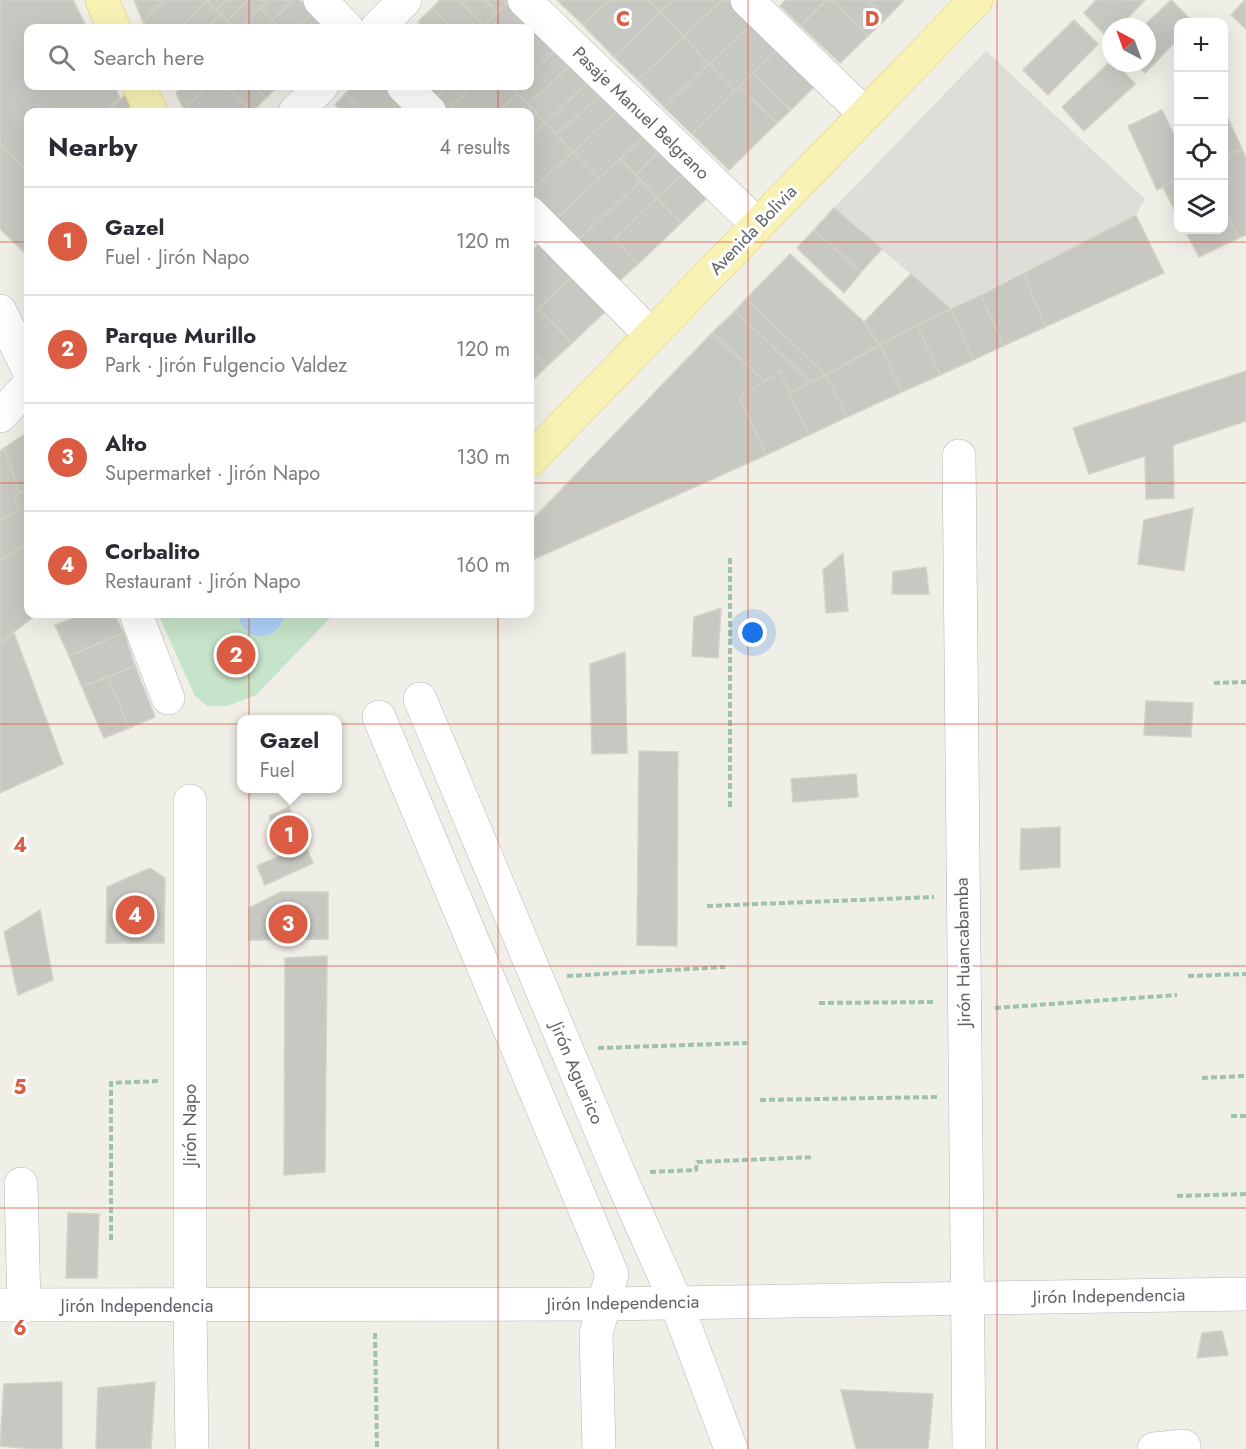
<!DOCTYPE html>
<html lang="en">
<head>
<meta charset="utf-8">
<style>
	:root { --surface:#fff; --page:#f7f7f7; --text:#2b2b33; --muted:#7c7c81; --line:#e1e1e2; --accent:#db5c42 }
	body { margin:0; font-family:Jost,sans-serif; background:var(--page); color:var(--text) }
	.controls { position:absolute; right:18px; top:18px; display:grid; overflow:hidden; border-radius:12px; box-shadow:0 6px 24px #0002 }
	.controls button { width:54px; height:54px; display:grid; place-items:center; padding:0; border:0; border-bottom:2px solid var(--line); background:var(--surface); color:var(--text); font:30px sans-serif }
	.compass { position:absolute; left:1102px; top:18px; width:54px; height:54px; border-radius:50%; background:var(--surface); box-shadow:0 6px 24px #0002; rotate:319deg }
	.you { position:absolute; left:753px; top:633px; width:21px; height:21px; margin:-15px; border:4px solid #fff; border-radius:50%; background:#1a73e8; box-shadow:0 0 0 9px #1a73e833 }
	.badge { display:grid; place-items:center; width:39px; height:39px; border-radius:50%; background:var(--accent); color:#fff; font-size:20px; font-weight:700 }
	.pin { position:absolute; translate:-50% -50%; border:3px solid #fff; box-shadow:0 2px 6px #0006 }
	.popup { position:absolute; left:237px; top:715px; width:105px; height:78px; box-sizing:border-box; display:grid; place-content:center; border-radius:12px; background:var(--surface); filter:drop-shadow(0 2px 4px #0005); font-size:20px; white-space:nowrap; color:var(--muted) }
	.popup b { font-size:22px; color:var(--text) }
	.popup::after { content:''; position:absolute; left:50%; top:100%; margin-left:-12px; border:12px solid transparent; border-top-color:var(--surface) }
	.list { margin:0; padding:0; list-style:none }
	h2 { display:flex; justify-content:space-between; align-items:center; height:78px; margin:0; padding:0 24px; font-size:26px }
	h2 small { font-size:20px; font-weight:400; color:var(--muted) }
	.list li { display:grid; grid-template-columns:39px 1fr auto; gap:18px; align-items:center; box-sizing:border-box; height:108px; padding:0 24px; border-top:2px solid var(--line) }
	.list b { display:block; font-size:22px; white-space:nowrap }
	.list p { margin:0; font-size:20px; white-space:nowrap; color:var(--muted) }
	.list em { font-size:20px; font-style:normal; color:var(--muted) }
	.icon { flex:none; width:33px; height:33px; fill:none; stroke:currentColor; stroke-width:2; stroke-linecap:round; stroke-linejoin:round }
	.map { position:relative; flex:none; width:1246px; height:1449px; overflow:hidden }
	.search { position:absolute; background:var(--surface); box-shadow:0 6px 24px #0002; left:24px; top:24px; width:510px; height:66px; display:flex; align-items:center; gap:15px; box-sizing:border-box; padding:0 21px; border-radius:12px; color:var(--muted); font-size:22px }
	.panel { position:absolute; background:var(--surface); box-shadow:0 6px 24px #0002; left:24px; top:108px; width:510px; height:510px; border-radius:12px }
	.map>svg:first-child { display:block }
	.industrial { fill:#deddd9 }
	.green { fill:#c6e4c9 }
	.water { fill:#afd1f8 }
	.building { fill:#c8c8c2; stroke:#d4d1c6; stroke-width:1.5 }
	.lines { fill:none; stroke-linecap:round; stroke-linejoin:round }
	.minor-casing { stroke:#b4b6bb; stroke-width:34 }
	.major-casing { stroke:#e6ce6a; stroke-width:34 }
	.path { stroke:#9fc2ad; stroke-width:4; stroke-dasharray:6 3; stroke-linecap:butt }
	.minor { stroke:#fff; stroke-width:33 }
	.major { stroke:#f8f3b4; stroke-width:33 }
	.grid { fill:none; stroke:#db5c42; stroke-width:1.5; stroke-opacity:0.55 }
	.labels { text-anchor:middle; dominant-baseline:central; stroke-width:6; stroke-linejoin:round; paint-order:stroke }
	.street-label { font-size:18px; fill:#5f6166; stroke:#fff }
	.grid-label { font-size:20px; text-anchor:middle; font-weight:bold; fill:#db5c42; stroke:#fff; stroke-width:6; stroke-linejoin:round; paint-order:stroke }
</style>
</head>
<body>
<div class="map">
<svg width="1246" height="1449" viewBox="0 0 1246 1449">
	<rect width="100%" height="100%" fill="#efeee7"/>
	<polygon class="industrial" points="986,51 1145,199 1136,215 951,309 834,208"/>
	<polygon class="green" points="158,614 334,614 256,695 227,706 207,706 195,696"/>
	<path class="water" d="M239 614H284C280 643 241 644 239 614Z"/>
	<g class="building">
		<polygon points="0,0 73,0 87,28 28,28 28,86 114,86 120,98 104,112 28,112 28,172 0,143"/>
		<polygon points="134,0 164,0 143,22"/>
		<polygon points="164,0 208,0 180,28 146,28 143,22"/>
		<polygon points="208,0 226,0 216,10"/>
		<polygon points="226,0 248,0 227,21 216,10"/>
		<polygon points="248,0 268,0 240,28 234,28 227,21"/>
		<polygon points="268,0 293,0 272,21 260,8"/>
		<polygon points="293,0 300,0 313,13 297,28 279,28 272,21"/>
		<polygon points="440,0 459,0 484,26 482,28 453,28 432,8"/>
		<polygon points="459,0 485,0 498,13 484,26"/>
		<polygon points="485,0 510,0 498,13"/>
		<polygon points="510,0 541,22 530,33 530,28 482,28"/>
		<polygon points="557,0 610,0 583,25"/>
		<polygon points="610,0 649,0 660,12 614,57 583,25"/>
		<polygon points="649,0 674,0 660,12"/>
		<polygon points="674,0 722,0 684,37 660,12"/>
		<polygon points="722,0 734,0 755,21 709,64 684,37"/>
		<polygon points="786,0 827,0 801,26 780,6"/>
		<polygon points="827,0 833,0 868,36 840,63 801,26"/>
		<polygon points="833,0 868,0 886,19 868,36"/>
		<polygon points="868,0 904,0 886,19"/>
		<polygon points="1096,0 1145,0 1119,27 1111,27 1111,35 1108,38 1084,13"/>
		<polygon points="1171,0 1193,22 1178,22 1178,39 1145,73 1135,63 1147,63 1147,27 1143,27"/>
		<polygon points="1245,0 1246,0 1246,29 1231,15"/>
		<polygon points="207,1 221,14 207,28 180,28"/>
		<polygon points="260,8 279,28 240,28"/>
		<polygon points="432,8 453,28 425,28 418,22"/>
		<polygon points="660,12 684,37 638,80 614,57"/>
		<polygon points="313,13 330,28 297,28"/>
		<polygon points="221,14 234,28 207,28"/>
		<polygon points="1074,20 1098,44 1048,95 1023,70"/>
		<polygon points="755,21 780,47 735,91 709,64"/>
		<polygon points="541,22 563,44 530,74 530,33"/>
		<polygon points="684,37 709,64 664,107 638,80"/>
		<polygon points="563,44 578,58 528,105 513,89 517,86 530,86 530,74"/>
		<polygon points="780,47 818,83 791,110 753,73"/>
		<polygon points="578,58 594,76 545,123 528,105"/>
		<polygon points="1111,61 1111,63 1116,63 1135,84 1084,131 1062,107"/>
		<polygon points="709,64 735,91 692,134 664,107"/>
		<polygon points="753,73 791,110 777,123 739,87"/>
		<polygon points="594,76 607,89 556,135 545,123"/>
		<polygon points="183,86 208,86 184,110 176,93"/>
		<polygon points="208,86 226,86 252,112 185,112 184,110"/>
		<polygon points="226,86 254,86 266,98 252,112"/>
		<polygon points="254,86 278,86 266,98"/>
		<polygon points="354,86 384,86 411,112 363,112 345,94"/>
		<polygon points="424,86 449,86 434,99"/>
		<polygon points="449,86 473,86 447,111 434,99"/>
		<polygon points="473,86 510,86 517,94 497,112 448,112 447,111"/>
		<polygon points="739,87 777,123 729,170 692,134"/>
		<polygon points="607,89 623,105 573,152 556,135"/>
		<polygon points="131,90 138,112 106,112"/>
		<polygon points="345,94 363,112 343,112 335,105"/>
		<polygon points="517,94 532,108 528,112 497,112"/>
		<polygon points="623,105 650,131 599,179 573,152"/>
		<polygon points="532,108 545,123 530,137 530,112 528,112"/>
		<polygon points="1224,109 1242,149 1224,157"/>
		<polygon points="1162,110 1178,143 1178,179 1157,190 1128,126"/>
		<polygon points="545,123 573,152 530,191 530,137"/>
		<polygon points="650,131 665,146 636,175 620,159"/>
		<polygon points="0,143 28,172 28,256 0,229"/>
		<polygon points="665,146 689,169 657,198 636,175"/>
		<polygon points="1242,149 1246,158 1246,235 1239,238 1224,209 1224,157"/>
		<polygon points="573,152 599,179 555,220 530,193 530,191"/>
		<polygon points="620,159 641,181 577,241 555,220"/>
		<polygon points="689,169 712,193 681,223 657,198"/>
		<polygon points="1178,179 1178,217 1163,187"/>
		<polygon points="641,181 657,198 614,239 638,264 618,282 577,241"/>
		<polygon points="657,198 681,223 638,264 614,239"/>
		<polygon points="834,208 882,249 861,272 814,230"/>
		<polygon points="1224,209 1239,238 1199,257 1185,230 1224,230"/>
		<polygon points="1136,215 1164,273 1045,327 1024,273"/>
		<polygon points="814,230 861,272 844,293 797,248"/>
		<polygon points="540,243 573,276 530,317 530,253"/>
		<polygon points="790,254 864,322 880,345 826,375 746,299"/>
		<polygon points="1024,273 1045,327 1003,346 981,295"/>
		<polygon points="911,274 951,309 880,345 864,322"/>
		<polygon points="573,276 607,310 572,343 538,309"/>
		<polygon points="981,295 1003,346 973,360 951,309"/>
		<polygon points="746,299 826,375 811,382 735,311"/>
		<polygon points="538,309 572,343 546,367 530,349 530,317"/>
		<polygon points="951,309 973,360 940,375 917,325"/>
		<polygon points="735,311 811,382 789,393 780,371 765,382 712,333"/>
		<polygon points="917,325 940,375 902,392 880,345"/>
		<polygon points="712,333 765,382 740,398 766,455 530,561 530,522"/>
		<polygon points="880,345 902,392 847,417 826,375"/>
		<polygon points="530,349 546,367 530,383"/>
		<polygon points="780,371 809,435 766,455 740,398"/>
		<polygon points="1246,371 1246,421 1173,445 1174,498 1146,499 1145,456 1089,474 1073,428"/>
		<polygon points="826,375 847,417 809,435 789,393"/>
		<polygon points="28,432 28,489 19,492 4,448"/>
		<polygon points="4,448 19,492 14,496 19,511 0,520 0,451"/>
		<polygon points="28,489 28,544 0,560 0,520 19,511 14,496"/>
		<polygon points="1193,508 1184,571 1138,564 1144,520"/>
		<polygon points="28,544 28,614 37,614 0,643 0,560"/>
		<polygon points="843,553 848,611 826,613 823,570"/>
		<polygon points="926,567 929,594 892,594 893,572"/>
		<polygon points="721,608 718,658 692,656 694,617"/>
		<polygon points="70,614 114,614 124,633 69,656 55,625 74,618"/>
		<polygon points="14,633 63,764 0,793 0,643"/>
		<polygon points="124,633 135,666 82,687 69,656"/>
		<polygon points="625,652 627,753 592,754 590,664"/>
		<polygon points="135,666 155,717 129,728 108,677"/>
		<polygon points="108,677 129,728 104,738 82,687"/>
		<polygon points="1146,701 1193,703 1191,737 1144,735"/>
		<polygon points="639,751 678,752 677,946 637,945"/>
		<polygon points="856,774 858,797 793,802 791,779"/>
		<polygon points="289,807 313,863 265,885 257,866 285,854 269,816"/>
		<polygon points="1060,827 1060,867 1020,870 1021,829"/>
		<polygon points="150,868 165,878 164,943 106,943 107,887"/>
		<polygon points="281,892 328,892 328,939 249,940 249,908"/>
		<polygon points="40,910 53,980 18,995 4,932"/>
		<polygon points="327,956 325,1172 284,1175 285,958"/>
		<polygon points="68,1213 99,1214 97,1278 66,1278"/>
		<polygon points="1222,1331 1228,1355 1197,1358 1202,1333"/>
		<polygon points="62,1382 62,1449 36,1449 0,1446 4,1384"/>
		<polygon points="155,1382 151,1449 96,1449 98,1388"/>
		<polygon points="841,1390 933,1394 928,1449 856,1449"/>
	</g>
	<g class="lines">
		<defs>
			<g id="minor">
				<polyline points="320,0 347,28"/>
				<polyline points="524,0 758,225"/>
				<polyline points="747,0 865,114"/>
				<polyline points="377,28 405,0"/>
				<polyline points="403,86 430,112"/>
				<polyline points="295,112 322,86"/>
				<polyline points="530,213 651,335"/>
				<polyline points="0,311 28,369"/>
				<polyline points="0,416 28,386"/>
				<polyline points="959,456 969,1449"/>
				<polyline points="136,614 168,698"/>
				<polyline points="420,699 619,1174 676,1302 731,1449"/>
				<polyline points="379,717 612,1274 596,1334 599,1449"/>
				<polyline points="190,801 190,1306 192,1449"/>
				<polyline points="21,1184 24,1306"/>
				<polyline points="0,1305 605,1304 1246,1294"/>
				<polyline points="1154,1449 1184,1446"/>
			</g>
			<g id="major">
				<polyline points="102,0 114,28"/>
				<polyline points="139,86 151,112"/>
				<polyline points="530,460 976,0"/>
			</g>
		</defs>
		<use href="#minor" class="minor-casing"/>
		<use href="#major" class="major-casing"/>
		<g class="path">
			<polyline points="730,558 730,807"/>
			<polyline points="1214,683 1246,682"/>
			<polyline points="707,906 934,897"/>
			<polyline points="567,976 725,967"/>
			<polyline points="1188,976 1246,974"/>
			<polyline points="819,1003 936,1002"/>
			<polyline points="995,1008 1177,995"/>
			<polyline points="598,1048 747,1043"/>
			<polyline points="1202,1078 1246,1076"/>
			<polyline points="760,1100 937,1097"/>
			<polyline points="1231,1116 1246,1116"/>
			<polyline points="650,1172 696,1170 697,1162 814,1157"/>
			<polyline points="1177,1196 1246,1194"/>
			<polyline points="111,1240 111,1083 160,1081"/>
			<polyline points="375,1333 377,1449"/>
		</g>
		<use href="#minor" class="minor"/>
		<use href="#major" class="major"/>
	</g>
	<path class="grid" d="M249 0V28M498 0V28M748 0V1449M997 0V1449M249 86V112M498 86V112M0 242H28M530 242H1246M0 483H28M530 483H1246M249 614V1449M498 614V1449M0 724H1246M0 966H1246M0 1208H1246"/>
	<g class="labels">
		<g class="street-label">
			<text transform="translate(641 113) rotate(44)">Pasaje Manuel Belgrano</text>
			<text transform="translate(753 230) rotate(-46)">Avenida Bolivia</text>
			<text transform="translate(963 952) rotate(-91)">Jirón Huancabamba</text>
			<text transform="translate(577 1073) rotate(67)">Jirón Aguarico</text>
			<text transform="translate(190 1125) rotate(-90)">Jirón Napo</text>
			<text transform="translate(1109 1296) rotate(-1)">Jirón Independencia</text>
			<text transform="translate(623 1303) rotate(-1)">Jirón Independencia</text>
			<text x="137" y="1306">Jirón Independencia</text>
		</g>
	</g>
	<g class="grid-label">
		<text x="623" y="26">C</text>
		<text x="872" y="26">D</text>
		<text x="20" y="852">4</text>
		<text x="20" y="1094">5</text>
		<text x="20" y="1335">6</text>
	</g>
</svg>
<div class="controls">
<button>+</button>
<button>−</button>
<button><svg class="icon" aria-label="locate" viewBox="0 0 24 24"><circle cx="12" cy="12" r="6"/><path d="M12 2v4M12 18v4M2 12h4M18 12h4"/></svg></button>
<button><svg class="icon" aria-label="layers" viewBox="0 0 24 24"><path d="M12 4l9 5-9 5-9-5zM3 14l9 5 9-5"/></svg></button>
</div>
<svg class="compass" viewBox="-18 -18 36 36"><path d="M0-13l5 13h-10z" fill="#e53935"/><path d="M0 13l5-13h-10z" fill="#7c7c81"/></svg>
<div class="you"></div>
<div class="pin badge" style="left:289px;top:835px">1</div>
<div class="popup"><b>Gazel</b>Fuel</div>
<div class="pin badge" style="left:236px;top:655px">2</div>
<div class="pin badge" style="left:288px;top:924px">3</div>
<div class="pin badge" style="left:135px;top:915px">4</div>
<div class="search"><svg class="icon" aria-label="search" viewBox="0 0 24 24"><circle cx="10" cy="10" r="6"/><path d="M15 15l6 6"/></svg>Search here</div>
<section class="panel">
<h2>Nearby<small>4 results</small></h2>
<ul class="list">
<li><span class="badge">1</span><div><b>Gazel</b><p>Fuel · Jirón Napo</p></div><em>120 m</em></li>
<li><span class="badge">2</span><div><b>Parque Murillo</b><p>Park · Jirón Fulgencio Valdez</p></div><em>120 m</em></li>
<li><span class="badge">3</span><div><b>Alto</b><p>Supermarket · Jirón Napo</p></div><em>130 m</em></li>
<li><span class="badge">4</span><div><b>Corbalito</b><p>Restaurant · Jirón Napo</p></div><em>160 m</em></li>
</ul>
</section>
</div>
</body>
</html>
